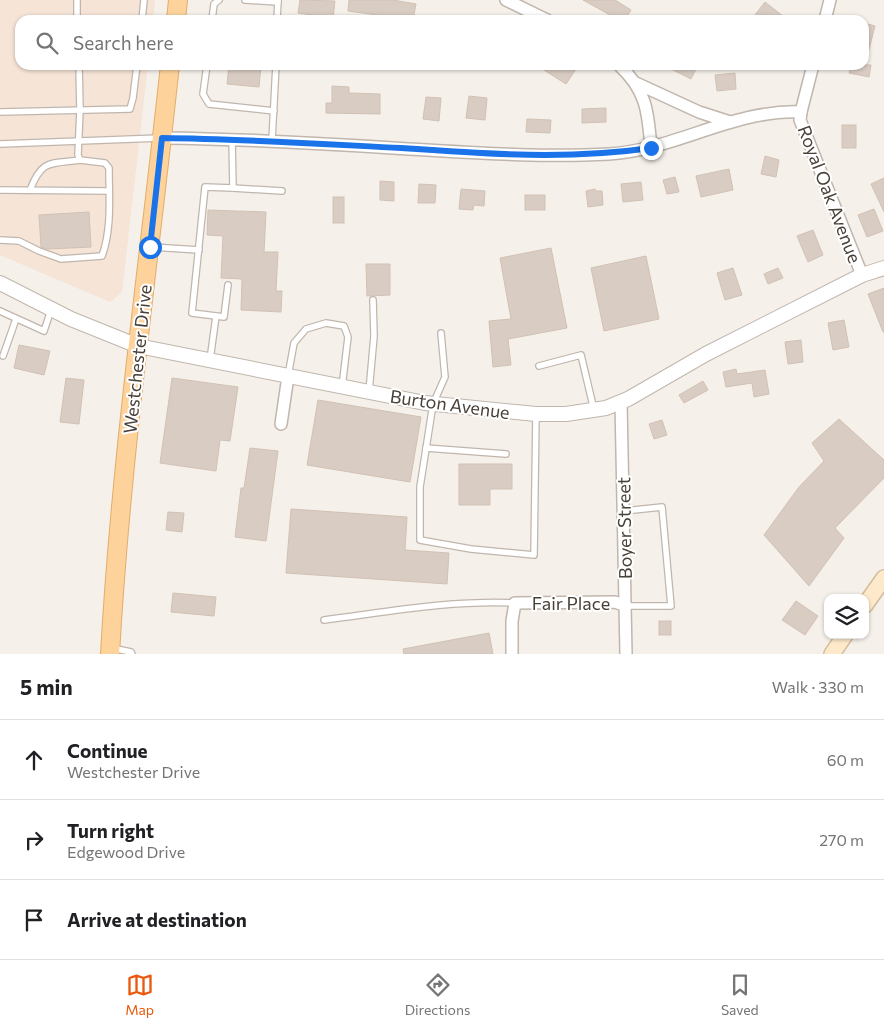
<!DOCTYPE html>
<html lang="en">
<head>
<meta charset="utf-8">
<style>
	:root { --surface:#fff; --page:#f2f2f2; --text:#202124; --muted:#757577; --line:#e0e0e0; --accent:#ea580c }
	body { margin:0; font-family:Commissioner,sans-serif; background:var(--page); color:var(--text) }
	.controls { position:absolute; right:15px; bottom:15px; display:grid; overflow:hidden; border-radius:10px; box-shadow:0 1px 4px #0004 }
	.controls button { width:45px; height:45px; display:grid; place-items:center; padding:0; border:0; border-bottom:1px solid var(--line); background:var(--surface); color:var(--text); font:25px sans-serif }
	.stop { position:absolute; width:15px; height:15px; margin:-11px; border:4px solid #1a73e8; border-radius:50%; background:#fff }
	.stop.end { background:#1a73e8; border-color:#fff; box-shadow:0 1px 5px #0008 }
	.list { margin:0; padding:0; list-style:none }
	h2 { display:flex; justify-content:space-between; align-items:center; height:65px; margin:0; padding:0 20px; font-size:21px }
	h2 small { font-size:16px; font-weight:400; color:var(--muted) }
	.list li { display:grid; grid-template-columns:32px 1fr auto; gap:15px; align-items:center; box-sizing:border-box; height:80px; padding:0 20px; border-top:1px solid var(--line) }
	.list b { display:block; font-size:19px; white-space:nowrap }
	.list p { margin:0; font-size:16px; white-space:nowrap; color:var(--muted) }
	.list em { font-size:16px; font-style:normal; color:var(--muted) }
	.icon { flex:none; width:28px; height:28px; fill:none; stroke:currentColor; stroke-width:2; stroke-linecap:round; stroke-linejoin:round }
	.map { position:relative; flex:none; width:884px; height:654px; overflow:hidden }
	.search { position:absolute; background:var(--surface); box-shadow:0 1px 4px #0004; left:15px; right:15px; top:15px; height:55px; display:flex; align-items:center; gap:12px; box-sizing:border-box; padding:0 18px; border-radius:15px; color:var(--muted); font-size:19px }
	.sheet { height:305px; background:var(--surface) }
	nav { display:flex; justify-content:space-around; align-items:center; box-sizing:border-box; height:70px; border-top:1px solid var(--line); background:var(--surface); font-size:14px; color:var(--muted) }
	nav a { display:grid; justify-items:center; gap:2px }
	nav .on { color:var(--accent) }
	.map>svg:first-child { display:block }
	.commercial { fill:#f6e4d6 }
	.building { fill:#d9cdc3; stroke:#d1c1b3 }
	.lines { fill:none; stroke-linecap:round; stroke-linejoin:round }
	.service-casing { stroke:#c0b6ad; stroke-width:8 }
	.minor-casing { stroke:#c0b6ad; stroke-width:14 }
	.tertiary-casing { stroke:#c0b6ad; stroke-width:16 }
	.secondary-casing { stroke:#d4bc9a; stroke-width:18 }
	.primary-casing { stroke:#e3ac6a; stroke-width:20 }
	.service { stroke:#fff; stroke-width:5.5 }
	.minor { stroke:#fff; stroke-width:11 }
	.tertiary { stroke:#fff; stroke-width:14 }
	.secondary { stroke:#feeacb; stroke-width:15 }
	.primary { stroke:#fdd29b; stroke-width:18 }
	.route { stroke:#1a73e8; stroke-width:6 }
	.labels { text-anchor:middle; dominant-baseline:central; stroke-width:4; stroke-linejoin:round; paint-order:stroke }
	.street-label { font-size:18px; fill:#494038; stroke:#fff }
</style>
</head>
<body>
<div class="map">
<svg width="884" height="654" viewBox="0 0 884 654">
	<rect width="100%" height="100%" fill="#f5f0ea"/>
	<polygon class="commercial" points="0,0 155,0 153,20 20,20 20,65 148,65 122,292 110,302 0,255"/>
	<g class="building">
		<polygon points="300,0 335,1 333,18 298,13"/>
		<polygon points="349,0 393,0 416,4 413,20 398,20 399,18 348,11"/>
		<polygon points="583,0 615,0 631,10 625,20 619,20"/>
		<polygon points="765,2 788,20 751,20"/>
		<polygon points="864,23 875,26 867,57 864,56"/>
		<polygon points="229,65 261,65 259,87 227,84"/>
		<polygon points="536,65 570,65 576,69 566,84"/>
		<polygon points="663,65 698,65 691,79"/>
		<polygon points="851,65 871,65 869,77 849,73"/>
		<polygon points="735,73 736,89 717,91 715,75"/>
		<polygon points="332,86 349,87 349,93 380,94 380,114 326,113 326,103 332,103"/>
		<polygon points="469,96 487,98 485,120 466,118"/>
		<polygon points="426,97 441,98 439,121 423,119"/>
		<polygon points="606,108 606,122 582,123 582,109"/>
		<polygon points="527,119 551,120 550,133 526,132"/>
		<rect x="842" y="125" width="14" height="23"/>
		<polygon points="765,156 779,160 776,177 761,174"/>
		<polygon points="729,169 733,190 701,197 696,176"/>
		<polygon points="675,177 679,192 667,194 663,180"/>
		<polygon points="884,178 884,212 871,184"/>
		<polygon points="380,181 394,182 394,201 380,200"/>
		<polygon points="641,182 643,200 623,202 621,184"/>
		<polygon points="419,184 436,185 435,203 418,203"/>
		<polygon points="461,189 485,191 484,206 474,205 473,210 459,209"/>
		<polygon points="595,189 596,191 602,191 603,205 588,207 586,191"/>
		<rect x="525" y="195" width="20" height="15"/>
		<rect x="333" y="197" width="11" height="26"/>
		<polygon points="874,209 883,231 867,237 858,215"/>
		<polygon points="208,210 266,212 264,252 278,252 276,291 282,291 281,312 241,310 242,279 221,278 223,236 207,235"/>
		<polygon points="89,212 91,247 48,249 41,247 39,215"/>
		<polygon points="813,230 823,255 808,262 797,236"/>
		<polygon points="551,248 567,328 508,339 511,365 493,367 489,321 511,319 500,258"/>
		<polygon points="646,256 659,319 604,331 591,268"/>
		<polygon points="366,264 390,264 390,295 367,296"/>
		<polygon points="733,268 742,295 725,300 717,273"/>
		<polygon points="778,268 783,278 768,284 764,274"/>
		<polygon points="884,288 884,332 883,332 868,294"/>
		<polygon points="844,320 849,347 833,350 828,323"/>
		<polygon points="801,340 803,362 788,364 785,342"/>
		<polygon points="19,345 50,351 44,375 14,368"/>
		<polygon points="736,369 737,374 765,370 769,394 754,397 752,383 726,387 723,372"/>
		<polygon points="66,378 84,380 79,424 60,422"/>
		<polygon points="172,378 238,387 230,441 220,440 216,471 160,463"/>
		<polygon points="703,381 708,390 684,403 679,395"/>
		<polygon points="318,400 421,417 410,482 307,465"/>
		<polygon points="839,419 884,460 884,478 835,528 844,538 809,586 764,535 799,487 824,461 812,443"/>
		<polygon points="662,420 667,435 654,439 649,424"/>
		<polygon points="250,448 278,451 266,541 235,537 241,488 244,488"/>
		<polygon points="459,464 512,464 512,489 490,489 490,505 459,505"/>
		<polygon points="291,509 407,517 405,550 449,553 447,584 286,573"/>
		<polygon points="168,512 184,513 182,532 166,530"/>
		<polygon points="173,593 216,597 214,616 171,612"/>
		<polygon points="796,601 818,616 805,635 782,620"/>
		<rect x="659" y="621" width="12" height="14"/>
		<polygon points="489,633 493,654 404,654 403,649"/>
	</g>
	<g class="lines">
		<defs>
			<g id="service">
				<polyline points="77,0 77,20"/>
				<polyline points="245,0 278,2"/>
				<polyline points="142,20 144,0"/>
				<polyline points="212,20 214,4 219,0"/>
				<polyline points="277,20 278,0"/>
				<polyline points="207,65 203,94 209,104 274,111"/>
				<polyline points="0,112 130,109 133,98 137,65"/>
				<polyline points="272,140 276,65"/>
				<polyline points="0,144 160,138"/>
				<polyline points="233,188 282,191"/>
				<polyline points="0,190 109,191"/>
				<path d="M30 190C42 159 50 164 80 160"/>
				<path d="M0 240 19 241 39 251 61 259 102 256C112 229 109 196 109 168L105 163 80 160 78 155 80 110 79 65"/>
				<polyline points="152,247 199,250"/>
				<polyline points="228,285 224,317 192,313 205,187 233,188 232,139"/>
				<polyline points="0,311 44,331 51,310"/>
				<polyline points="441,333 445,377 433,404 420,487 420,540 471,549 534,555 536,414"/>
				<polyline points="3,356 16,319"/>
				<polyline points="210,360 216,316"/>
				<polyline points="539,366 581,355 594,410"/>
				<polyline points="288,376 294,343 306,329 326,323 344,326 348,337 342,387"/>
				<polyline points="369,392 374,336 373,300"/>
				<polyline points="426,448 506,454"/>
				<polyline points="624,511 662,507 671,606 626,606"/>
				<path d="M324 620C387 612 451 600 515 603"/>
				<polyline points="112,648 131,652 132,654"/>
			</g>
			<g id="minor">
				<polyline points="506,0 547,20"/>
				<polyline points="825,20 830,0"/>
				<path d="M619 65C647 91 648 112 651 148"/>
				<polyline points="813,65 801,112 800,120 862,275"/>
				<polyline points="636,83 699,112 730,122"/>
				<path d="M163 138C240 139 316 143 393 148 466 152 537 158 609 154 675 150 734 109 801 112"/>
				<polyline points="621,402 626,654"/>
				<polyline points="281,424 288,376"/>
				<polyline points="512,654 512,621 515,603 615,602 626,606"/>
			</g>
			<polyline id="tertiary" points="0,283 71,319 138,346 425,403 536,414 566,414 606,408 628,399 706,354 862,275 884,268"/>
			<g id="secondary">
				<polyline points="865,605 884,578"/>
				<polyline points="832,654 845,635"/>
			</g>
			<g id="primary">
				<polyline points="176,20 178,0"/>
				<path d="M110 654C121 457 149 261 170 65"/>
			</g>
		</defs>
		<use href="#service" class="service-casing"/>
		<use href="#minor" class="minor-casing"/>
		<use href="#tertiary" class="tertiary-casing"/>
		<use href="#secondary" class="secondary-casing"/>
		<use href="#primary" class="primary-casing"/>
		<use href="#service" class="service"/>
		<use href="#minor" class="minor"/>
		<use href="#tertiary" class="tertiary"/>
		<use href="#secondary" class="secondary"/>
		<use href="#primary" class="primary"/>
	</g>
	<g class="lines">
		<path class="route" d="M150 247 162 138C242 139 322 144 401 148 486 154 567 160 651 148"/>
	</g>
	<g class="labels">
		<g class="street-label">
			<text transform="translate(830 194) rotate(69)">Royal Oak Avenue</text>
			<text transform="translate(137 359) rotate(-84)">Westchester Drive</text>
			<text transform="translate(450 404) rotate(8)">Burton Avenue</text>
			<text transform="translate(624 528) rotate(-91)">Boyer Street</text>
			<text x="571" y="603">Fair Place</text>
		</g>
	</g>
</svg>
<div class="controls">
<button><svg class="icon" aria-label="layers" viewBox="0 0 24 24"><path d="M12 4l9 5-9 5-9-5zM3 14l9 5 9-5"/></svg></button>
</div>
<div class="stop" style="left:150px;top:247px"></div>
<div class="stop end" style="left:651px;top:148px"></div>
<div class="search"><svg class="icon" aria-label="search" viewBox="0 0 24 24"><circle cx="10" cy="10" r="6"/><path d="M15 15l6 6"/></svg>Search here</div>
</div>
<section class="sheet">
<h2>5 min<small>Walk · 330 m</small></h2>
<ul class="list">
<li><svg class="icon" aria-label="ahead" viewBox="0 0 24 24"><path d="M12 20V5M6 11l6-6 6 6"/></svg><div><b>Continue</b><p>Westchester Drive</p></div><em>60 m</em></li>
<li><svg class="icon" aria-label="right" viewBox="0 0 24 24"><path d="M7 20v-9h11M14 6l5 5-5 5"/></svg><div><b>Turn right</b><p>Edgewood Drive</p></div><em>270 m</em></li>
<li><svg class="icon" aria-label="arrive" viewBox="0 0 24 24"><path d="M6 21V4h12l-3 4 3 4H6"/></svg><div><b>Arrive at destination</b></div></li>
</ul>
</section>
<nav>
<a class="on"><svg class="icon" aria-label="map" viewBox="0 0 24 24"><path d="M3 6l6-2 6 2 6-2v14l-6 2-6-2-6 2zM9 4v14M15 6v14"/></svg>Map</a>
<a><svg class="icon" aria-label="directions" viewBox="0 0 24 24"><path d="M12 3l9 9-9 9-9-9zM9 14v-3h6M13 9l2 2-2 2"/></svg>Directions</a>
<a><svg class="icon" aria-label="saved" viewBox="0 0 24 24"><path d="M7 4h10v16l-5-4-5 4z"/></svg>Saved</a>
</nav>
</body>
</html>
